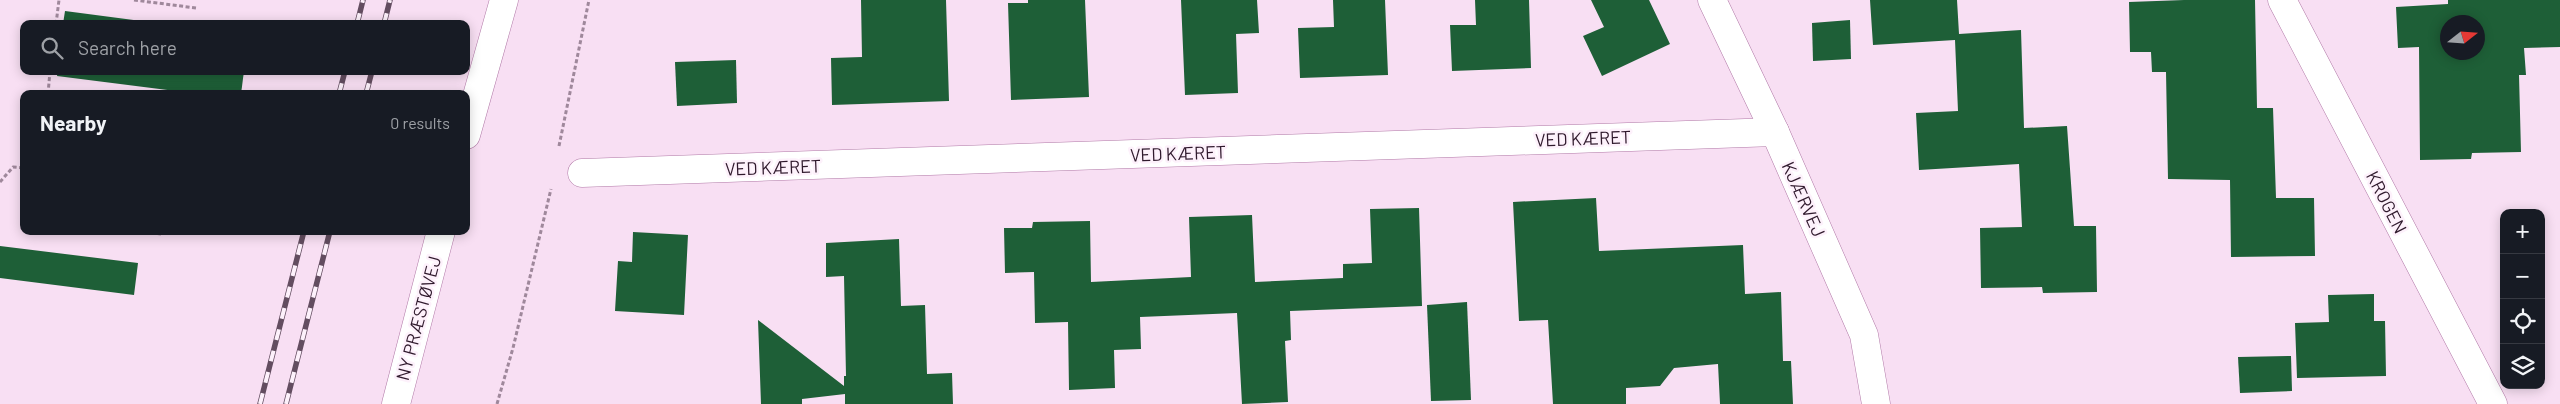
<!DOCTYPE html>
<html lang="en">
<head>
<meta charset="utf-8">
<style>
	:root { --surface:#171b24; --page:#242831; --text:#f1f3f6; --muted:#9ea1a6; --line:#363941 }
	body { margin:0; font-family:Barlow,sans-serif; background:var(--page); color:var(--text) }
	.controls { position:absolute; right:15px; bottom:15px; display:grid; overflow:hidden; border-radius:10px; box-shadow:0 2px 12px #0003 }
	.controls button { width:45px; height:45px; display:grid; place-items:center; padding:0; border:0; border-bottom:1px solid var(--line); background:var(--surface); color:var(--text); font:25px sans-serif }
	.compass { position:absolute; left:2440px; top:15px; width:45px; height:45px; border-radius:50%; background:var(--surface); box-shadow:0 2px 12px #0003; rotate:73deg }
	.list { margin:0; padding:0; list-style:none }
	h2 { display:flex; justify-content:space-between; align-items:center; height:65px; margin:0; padding:0 20px; font-size:21px }
	h2 small { font-size:16px; font-weight:400; color:var(--muted) }
	.icon { flex:none; width:28px; height:28px; fill:none; stroke:currentColor; stroke-width:2; stroke-linecap:round; stroke-linejoin:round }
	.map { position:relative; flex:none; width:2560px; height:404px; overflow:hidden }
	.search { position:absolute; background:var(--surface); box-shadow:0 2px 12px #0003; left:20px; top:20px; width:450px; height:55px; display:flex; align-items:center; gap:12px; box-sizing:border-box; padding:0 18px; border-radius:10px; color:var(--muted); font-size:19px }
	.panel { position:absolute; background:var(--surface); box-shadow:0 2px 12px #0003; left:20px; top:90px; width:450px; height:145px; border-radius:10px }
	.map>svg:first-child { display:block }
	.building { fill:#1e5f37; fill-rule:evenodd }
	.lines { fill:none; stroke-linecap:round; stroke-linejoin:round }
	.street-casing { stroke:#b179a7; stroke-width:29 }
	.secondary-casing { stroke:#b179a7; stroke-width:29 }
	.path { stroke:#9f889b; stroke-width:3; stroke-dasharray:4 2.5; stroke-linecap:butt }
	.street { stroke:#fff; stroke-width:28 }
	.secondary { stroke:#fff; stroke-width:28 }
	.rail-casing { stroke:#634d60; stroke-width:5.5 }
	.rail { stroke:#fdf1fb; stroke-width:4; stroke-dasharray:11; stroke-linecap:butt }
	.labels { text-anchor:middle; dominant-baseline:central; stroke-width:5; stroke-linejoin:round; paint-order:stroke }
	.street-label { font-size:18px; fill:#2f192c; stroke:#fdf1fb }
</style>
</head>
<body>
<div class="map">
<svg width="2560" height="404" viewBox="0 0 2560 404">
	<rect width="100%" height="100%" fill="#f8dff3"/>
	<g class="building">
		<polygon points="861,0 946,0 949,101 832,105 831,58 862,57"/>
		<polygon points="1028,0 1085,0 1089,97 1011,100 1008,3 1028,3"/>
		<polygon points="1181,0 1257,0 1259,33 1236,34 1238,93 1185,95"/>
		<polygon points="1333,0 1385,0 1388,75 1300,78 1298,28 1334,27"/>
		<polygon points="1475,0 1529,0 1531,68 1452,71 1450,25 1476,25"/>
		<polygon points="1591,0 1649,0 1670,44 1602,76 1583,36 1604,27"/>
		<polygon points="1870,0 1957,0 1959,34 2021,30 2024,128 2067,126 2074,226 2096,226 2097,292 2043,293 2042,287 1981,288 1980,228 2022,227 2019,164 1919,170 1916,113 1958,111 1955,40 1873,45"/>
		<polygon points="2184,0 2255,0 2257,108 2273,108 2276,198 2314,198 2315,256 2231,257 2230,180 2168,179 2166,72 2152,72 2151,52 2130,52 2129,2"/>
		<path d="M2448 0H2560V47L2524 48 2526 75H2519L2521 152 2472 153 2471 159 2420 160 2419 47 2398 48 2396 7 2448 4ZM2448 22H2478V52H2448Z"/>
		<polygon points="65,11 164,24 63,24"/>
		<polygon points="1850,20 1851,59 1813,61 1812,23"/>
		<polygon points="736,60 737,103 677,106 675,62"/>
		<polygon points="58,71 244,71 241,94 199,94 57,76"/>
		<polygon points="1596,198 1599,251 1743,245 1745,294 1781,292 1783,361 1791,361 1793,404 1720,404 1718,364 1674,368 1660,386 1626,388 1626,404 1553,404 1548,320 1519,321 1513,202"/>
		<polygon points="1419,208 1422,306 1290,311 1291,340 1285,341 1288,402 1242,404 1237,313 1140,317 1141,349 1114,350 1115,388 1069,390 1068,322 1035,323 1034,272 1005,273 1004,228 1032,228 1033,222 1090,221 1091,282 1191,277 1189,217 1252,215 1255,282 1343,278 1343,264 1372,263 1370,209"/>
		<polygon points="633,232 688,235 684,315 615,311 618,261 632,262"/>
		<polygon points="899,239 901,306 925,305 927,374 952,373 953,404 845,404 845,394 802,399 802,404 761,404 758,320 844,386 844,376 846,376 844,276 826,277 826,243"/>
		<polygon points="0,246 138,263 134,295 0,278"/>
		<polygon points="2374,294 2374,321 2385,321 2386,376 2297,378 2295,323 2329,322 2328,295"/>
		<polygon points="1467,302 1471,400 1431,401 1427,305"/>
		<polygon points="2291,356 2292,391 2240,393 2238,357"/>
	</g>
	<g class="lines">
		<defs>
			<g id="street">
				<polyline points="1712,0 1775,132 1864,335 1876,404"/>
				<polyline points="2282,0 2493,404"/>
				<polyline points="582,173 1775,132"/>
			</g>
			<g id="secondary">
				<polyline points="466,135 504,0"/>
				<polyline points="396,404 441,231"/>
			</g>
		</defs>
		<use href="#street" class="street-casing"/>
		<use href="#secondary" class="secondary-casing"/>
		<g class="path">
			<polyline points="134,0 196,8"/>
			<polyline points="56,24 59,0"/>
			<polyline points="48,94 50,71"/>
			<polyline points="559,146 589,0"/>
			<polyline points="0,182 13,167 24,168"/>
			<polyline points="138,231 161,234"/>
			<polyline points="497,404 513,348 551,189"/>
		</g>
		<use href="#street" class="street"/>
		<use href="#secondary" class="secondary"/>
		<defs>
			<g id="rail">
				<polyline points="357,24 363,0"/>
				<polyline points="384,24 390,0"/>
				<polyline points="339,94 345,71"/>
				<polyline points="366,94 372,71"/>
				<polyline points="260,404 304,231"/>
				<polyline points="286,404 330,231"/>
			</g>
		</defs>
		<use href="#rail" class="rail-casing"/>
		<use href="#rail" class="rail"/>
	</g>
	<g class="labels">
		<g class="street-label">
			<text transform="translate(1583 138) rotate(-2)">VED KÆRET</text>
			<text transform="translate(1178 153) rotate(-2)">VED KÆRET</text>
			<text transform="translate(773 167) rotate(-2)">VED KÆRET</text>
			<text transform="translate(1804 199) rotate(66)">KJÆRVEJ</text>
			<text transform="translate(2387 202) rotate(63)">KROGEN</text>
			<text transform="translate(418 318) rotate(-75)">NY PRÆSTØVEJ</text>
		</g>
	</g>
</svg>
<div class="controls">
<button>+</button>
<button>−</button>
<button><svg class="icon" aria-label="locate" viewBox="0 0 24 24"><circle cx="12" cy="12" r="6"/><path d="M12 2v4M12 18v4M2 12h4M18 12h4"/></svg></button>
<button><svg class="icon" aria-label="layers" viewBox="0 0 24 24"><path d="M12 4l9 5-9 5-9-5zM3 14l9 5 9-5"/></svg></button>
</div>
<svg class="compass" viewBox="-18 -18 36 36"><path d="M0-13l5 13h-10z" fill="#e53935"/><path d="M0 13l5-13h-10z" fill="#9ea1a6"/></svg>
<div class="search"><svg class="icon" aria-label="search" viewBox="0 0 24 24"><circle cx="10" cy="10" r="6"/><path d="M15 15l6 6"/></svg>Search here</div>
<section class="panel">
<h2>Nearby<small>0 results</small></h2>
<ul class="list">
</ul>
</section>
</div>
</body>
</html>
